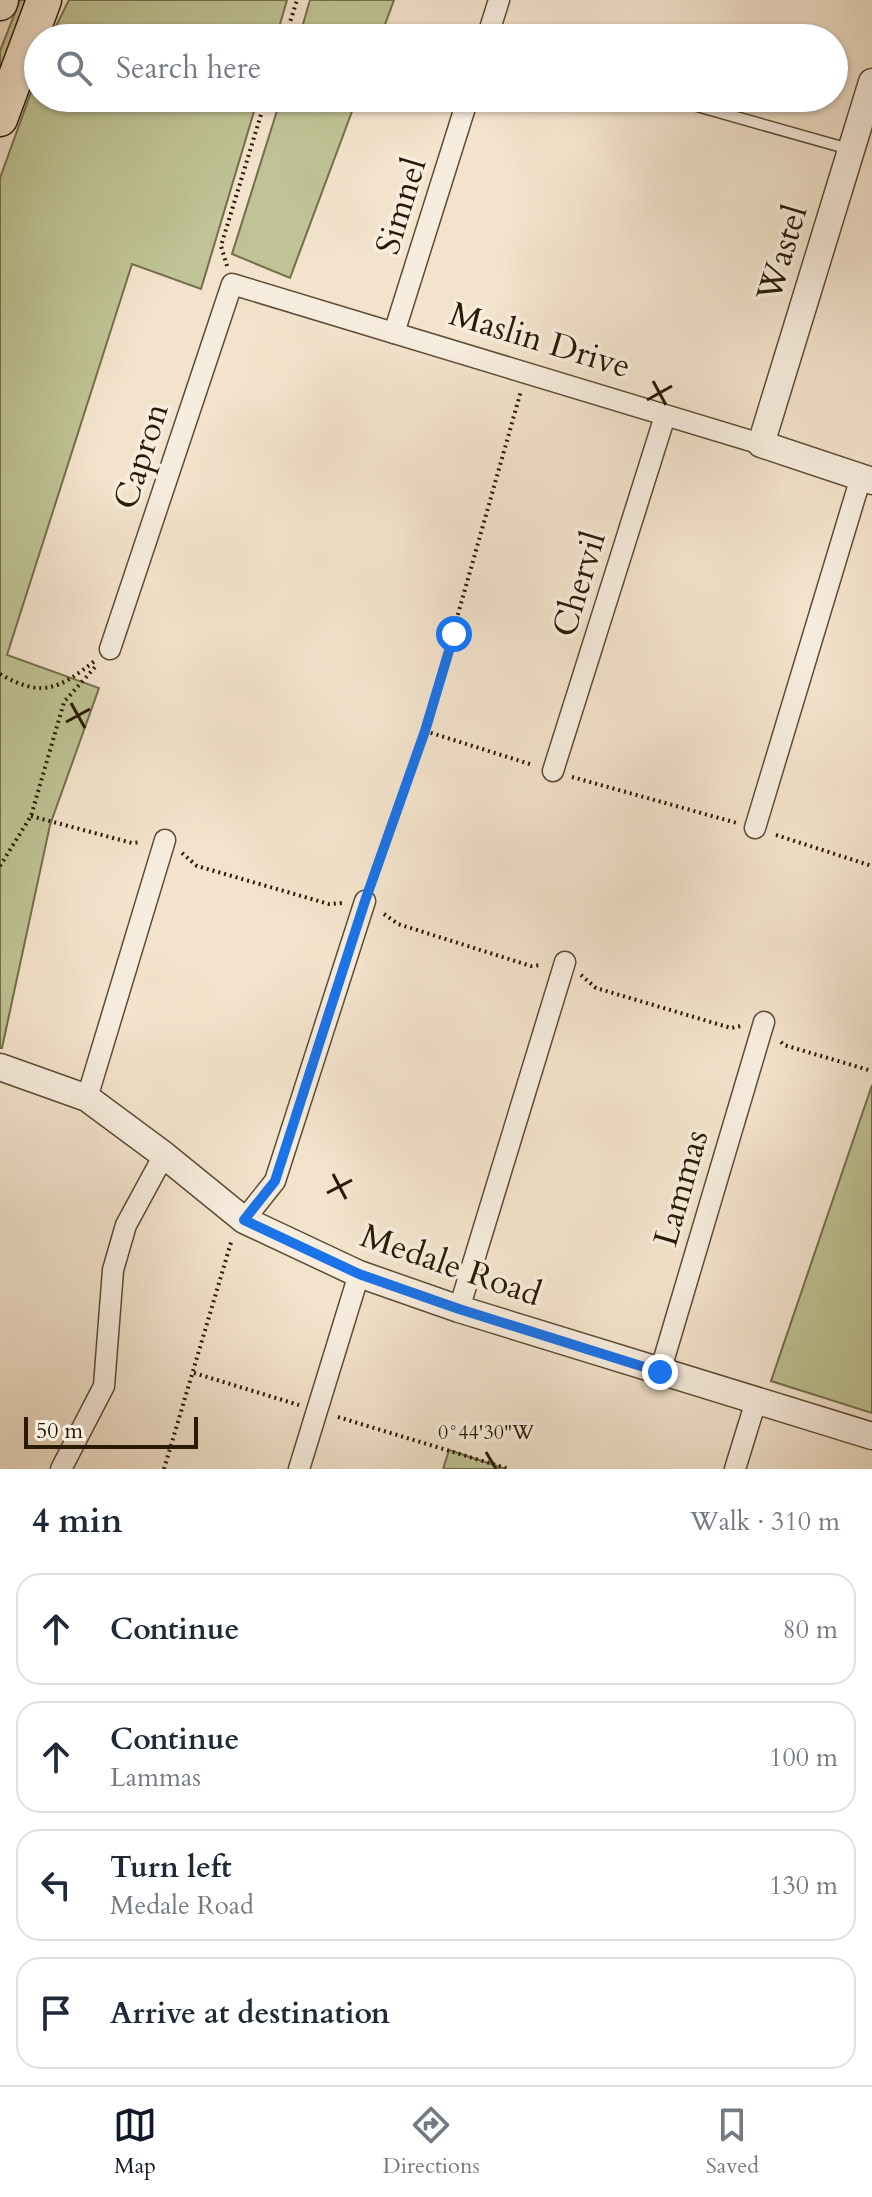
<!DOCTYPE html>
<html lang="en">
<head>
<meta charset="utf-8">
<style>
	:root { --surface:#fff; --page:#f6f6f7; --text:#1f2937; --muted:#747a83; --line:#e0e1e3; --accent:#111827 }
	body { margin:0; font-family:Cardo,serif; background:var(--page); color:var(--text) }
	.scale { position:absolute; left:24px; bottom:20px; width:174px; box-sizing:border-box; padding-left:8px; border:4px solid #2b1a03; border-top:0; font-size:22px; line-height:28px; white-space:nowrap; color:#2b1a03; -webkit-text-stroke:6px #f7edde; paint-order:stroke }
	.stop { position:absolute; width:24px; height:24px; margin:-18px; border:6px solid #1a73e8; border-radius:50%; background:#fff }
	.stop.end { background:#1a73e8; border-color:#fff; box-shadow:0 2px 8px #0008 }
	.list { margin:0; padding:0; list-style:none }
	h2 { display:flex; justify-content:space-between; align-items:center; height:104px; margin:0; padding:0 32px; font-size:34px }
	h2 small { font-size:26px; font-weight:400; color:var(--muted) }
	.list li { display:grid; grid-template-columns:52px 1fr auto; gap:24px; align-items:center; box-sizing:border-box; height:112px; margin:0 16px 16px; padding:0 16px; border:2px solid var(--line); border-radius:24px }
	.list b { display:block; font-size:30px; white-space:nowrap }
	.list p { margin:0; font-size:26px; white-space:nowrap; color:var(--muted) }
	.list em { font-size:26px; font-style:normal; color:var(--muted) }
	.icon { flex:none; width:44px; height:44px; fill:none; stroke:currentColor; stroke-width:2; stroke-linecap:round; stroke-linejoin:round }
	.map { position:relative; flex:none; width:872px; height:1469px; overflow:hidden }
	.search { position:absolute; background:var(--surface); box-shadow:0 2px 6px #0004; left:24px; right:24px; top:24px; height:88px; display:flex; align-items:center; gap:20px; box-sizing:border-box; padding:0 28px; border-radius:44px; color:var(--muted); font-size:30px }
	.sheet { height:616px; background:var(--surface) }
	nav { display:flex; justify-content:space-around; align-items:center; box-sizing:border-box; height:112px; border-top:2px solid var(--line); background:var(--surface); font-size:22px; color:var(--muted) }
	nav a { display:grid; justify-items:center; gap:4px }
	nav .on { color:var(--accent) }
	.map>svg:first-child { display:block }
	.green { fill:#bfc395; stroke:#756e4c; stroke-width:2 }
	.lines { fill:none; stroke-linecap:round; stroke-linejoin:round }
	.service-casing { stroke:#5d4c35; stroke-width:13 }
	.minor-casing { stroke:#5d4c35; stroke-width:23 }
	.tertiary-casing { stroke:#5d4c35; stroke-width:29 }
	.trunk-casing { stroke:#2b1a03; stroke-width:37 }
	.path { stroke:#2b1a03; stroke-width:4; stroke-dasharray:2 4; stroke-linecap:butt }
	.service { stroke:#f7edde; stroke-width:10 }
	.minor { stroke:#f7edde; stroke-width:20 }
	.tertiary { stroke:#f7edde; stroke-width:26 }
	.trunk { stroke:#f3e3cc; stroke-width:34 }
	.route { stroke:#1a73e8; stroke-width:10 }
	.ticks { fill:none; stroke:#2b1a03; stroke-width:3 }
	.labels { text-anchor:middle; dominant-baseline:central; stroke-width:7; stroke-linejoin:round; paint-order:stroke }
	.street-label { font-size:34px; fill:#2b1a03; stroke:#f7edde }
	.ticks-label { font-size:20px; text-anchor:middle; fill:#2b1a03; stroke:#f7edde; stroke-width:7; stroke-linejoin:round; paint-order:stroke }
</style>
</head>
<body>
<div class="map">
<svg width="872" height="1469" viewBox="0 0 872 1469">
	<rect width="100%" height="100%" fill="#f3e3cc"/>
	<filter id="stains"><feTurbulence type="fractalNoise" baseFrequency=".0025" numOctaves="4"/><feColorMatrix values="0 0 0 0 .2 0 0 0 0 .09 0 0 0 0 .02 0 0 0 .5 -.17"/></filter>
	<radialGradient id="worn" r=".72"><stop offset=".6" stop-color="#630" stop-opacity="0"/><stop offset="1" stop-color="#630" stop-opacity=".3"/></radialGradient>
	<g class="green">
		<polygon points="20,0 35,0 0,87 0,51"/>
		<polygon points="69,0 287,0 276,38 50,38"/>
		<polygon points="310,0 394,0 380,38 299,38"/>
		<polygon points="38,73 38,98 258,98 201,289 132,264 7,655 99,688 50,825 2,1048 0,1048 0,178"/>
		<polygon points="281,98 357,98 290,278 232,254"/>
		<polygon points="872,1085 872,1413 771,1381"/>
		<polygon points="449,1450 506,1469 443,1469"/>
	</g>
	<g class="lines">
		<defs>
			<polyline id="service" points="697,106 849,149"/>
			<g id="minor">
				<polyline points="487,38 499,0"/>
				<polyline points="394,333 468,98"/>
				<polyline points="110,649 232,284 761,444"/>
				<polyline points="553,771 665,416"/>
				<polyline points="755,828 861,477"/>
				<polyline points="87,1098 165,840"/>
				<polyline points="244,1220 275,1181 365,901"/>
				<polyline points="459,1309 565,962"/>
				<polyline points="660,1372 764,1022"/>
				<polyline points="61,1469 104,1386 113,1270 126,1225 164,1155"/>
				<polyline points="299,1469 359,1274"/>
				<polyline points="735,1469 756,1401"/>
			</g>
			<g id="tertiary">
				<polyline points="872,82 761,444 872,481"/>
				<polyline points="0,1067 87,1098 164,1155 244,1220 359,1274 459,1309 872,1436"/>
			</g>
			<g id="trunk">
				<polyline points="0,3 1,0"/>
				<polyline points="0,119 44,0"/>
			</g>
		</defs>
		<use href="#service" class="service-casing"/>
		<use href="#minor" class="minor-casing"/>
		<use href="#tertiary" class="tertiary-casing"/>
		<use href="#trunk" class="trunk-casing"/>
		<g class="path">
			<polyline points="285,38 297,0"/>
			<polyline points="227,266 221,246 266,98"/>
			<path d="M0 674C43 699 60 688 96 660"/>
			<polyline points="425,731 533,765"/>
			<polyline points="572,777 737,823"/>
			<polyline points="31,816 132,843 141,842"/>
			<polyline points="776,835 872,866"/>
			<polyline points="182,853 197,866 329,904 343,903"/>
			<polyline points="0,866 31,816 64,702 96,666"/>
			<polyline points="371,883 425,731 521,391"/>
			<polyline points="384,914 398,924 531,966 541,965"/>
			<polyline points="581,975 596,988 731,1028 741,1026"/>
			<polyline points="781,1042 784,1045 872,1071"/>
			<polyline points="194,1373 299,1405"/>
			<polyline points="338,1417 509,1469"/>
			<polyline points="164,1469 232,1239"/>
		</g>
		<use href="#service" class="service"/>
		<use href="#minor" class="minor"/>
		<use href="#tertiary" class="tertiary"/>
		<use href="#trunk" class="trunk"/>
	</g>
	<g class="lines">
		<polyline class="route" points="454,634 425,731 365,901 275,1181 244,1220 359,1274 459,1309 660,1372"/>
	</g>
	<path class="ticks" d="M653 381 666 405M647 400 672 386M71 703 85 728M66 722 90 709M333 1174 346 1199M327 1193 352 1180M486 1452 496 1469"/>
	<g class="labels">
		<g class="street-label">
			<text transform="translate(401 206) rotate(-73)">Simnel</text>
			<text transform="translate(782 253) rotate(-73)">Wastel</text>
			<text transform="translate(540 340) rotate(17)">Maslin Drive</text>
			<text transform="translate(141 456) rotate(-72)">Capron</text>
			<text transform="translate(579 584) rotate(-73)">Chervil</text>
			<text transform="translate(681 1188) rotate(-74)">Lammas</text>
			<text transform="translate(451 1265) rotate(19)">Medale Road</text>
		</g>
	</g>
	<g class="ticks-label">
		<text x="486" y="1439">0°44'30"W</text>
	</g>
	<rect width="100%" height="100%" filter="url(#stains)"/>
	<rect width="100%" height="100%" fill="url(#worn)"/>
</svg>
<div class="scale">50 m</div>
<div class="stop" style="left:454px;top:634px"></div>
<div class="stop end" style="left:660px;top:1372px"></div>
<div class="search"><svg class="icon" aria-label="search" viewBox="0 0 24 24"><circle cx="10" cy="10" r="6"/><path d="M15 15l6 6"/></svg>Search here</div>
</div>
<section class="sheet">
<h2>4 min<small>Walk · 310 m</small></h2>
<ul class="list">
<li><svg class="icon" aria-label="ahead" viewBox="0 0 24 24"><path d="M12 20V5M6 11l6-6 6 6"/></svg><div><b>Continue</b></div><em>80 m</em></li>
<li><svg class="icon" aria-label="ahead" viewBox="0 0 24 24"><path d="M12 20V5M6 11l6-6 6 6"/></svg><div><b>Continue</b><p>Lammas</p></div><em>100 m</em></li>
<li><svg class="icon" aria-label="left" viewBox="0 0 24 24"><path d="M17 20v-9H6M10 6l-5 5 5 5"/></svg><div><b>Turn left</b><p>Medale Road</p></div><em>130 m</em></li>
<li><svg class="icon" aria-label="arrive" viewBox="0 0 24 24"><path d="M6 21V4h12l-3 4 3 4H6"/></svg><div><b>Arrive at destination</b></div></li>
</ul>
</section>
<nav>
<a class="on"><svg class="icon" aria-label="map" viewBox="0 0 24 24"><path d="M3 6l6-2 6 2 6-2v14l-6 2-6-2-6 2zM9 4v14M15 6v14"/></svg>Map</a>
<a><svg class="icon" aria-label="directions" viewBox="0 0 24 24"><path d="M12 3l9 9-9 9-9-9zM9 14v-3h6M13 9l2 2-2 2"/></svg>Directions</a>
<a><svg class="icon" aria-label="saved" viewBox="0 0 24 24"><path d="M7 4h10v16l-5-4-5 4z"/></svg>Saved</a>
</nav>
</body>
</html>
